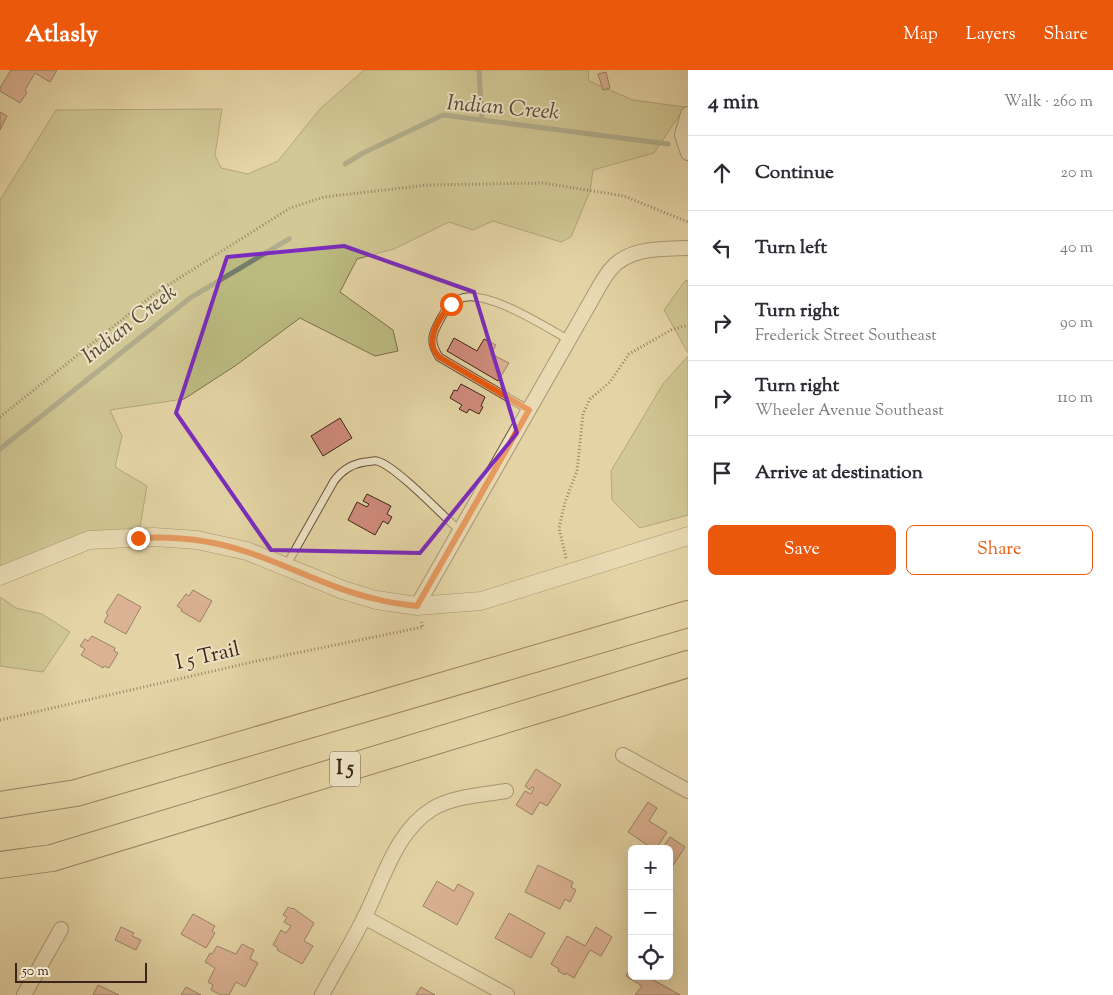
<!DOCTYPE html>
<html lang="en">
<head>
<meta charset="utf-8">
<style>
	:root { --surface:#fff; --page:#f2f2f3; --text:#2b2b33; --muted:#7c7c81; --line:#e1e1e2; --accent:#ea580c }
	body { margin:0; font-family:"Sorts Mill Goudy",serif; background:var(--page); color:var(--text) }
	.controls { position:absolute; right:15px; bottom:15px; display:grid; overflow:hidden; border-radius:8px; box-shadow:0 5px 20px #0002 }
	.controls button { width:45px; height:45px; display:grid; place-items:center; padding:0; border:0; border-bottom:1px solid var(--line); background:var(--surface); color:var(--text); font:25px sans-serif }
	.scale { position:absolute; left:15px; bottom:12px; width:132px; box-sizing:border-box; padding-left:5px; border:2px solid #3d2418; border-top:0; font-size:14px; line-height:18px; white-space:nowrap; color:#3d2418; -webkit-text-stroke:4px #ede3c4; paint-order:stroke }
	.stop { position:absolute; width:15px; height:15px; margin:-11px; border:4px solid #ea580c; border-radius:50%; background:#fff }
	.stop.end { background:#ea580c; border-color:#fff; box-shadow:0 1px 5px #0008 }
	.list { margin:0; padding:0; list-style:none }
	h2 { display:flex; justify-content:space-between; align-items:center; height:65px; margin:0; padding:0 20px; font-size:21px }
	h2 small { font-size:16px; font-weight:400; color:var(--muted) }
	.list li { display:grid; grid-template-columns:32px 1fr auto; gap:15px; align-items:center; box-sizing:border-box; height:75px; padding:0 20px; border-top:1px solid var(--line) }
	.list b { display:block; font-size:19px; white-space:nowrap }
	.list p { margin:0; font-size:16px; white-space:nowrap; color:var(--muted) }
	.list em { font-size:16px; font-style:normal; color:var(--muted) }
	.actions { display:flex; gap:10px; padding:15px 20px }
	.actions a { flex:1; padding:11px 0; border:1px solid var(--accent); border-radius:8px; text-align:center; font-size:18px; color:var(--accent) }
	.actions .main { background:var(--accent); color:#fff }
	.icon { flex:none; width:28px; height:28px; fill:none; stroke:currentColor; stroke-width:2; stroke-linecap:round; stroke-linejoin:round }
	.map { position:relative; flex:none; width:688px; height:925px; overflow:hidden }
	header { display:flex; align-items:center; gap:30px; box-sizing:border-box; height:70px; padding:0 25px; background:var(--accent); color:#fff }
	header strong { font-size:24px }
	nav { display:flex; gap:28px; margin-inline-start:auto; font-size:18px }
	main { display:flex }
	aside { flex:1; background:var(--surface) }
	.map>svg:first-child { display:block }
	.green { fill:#bbbb81; stroke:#7c704c }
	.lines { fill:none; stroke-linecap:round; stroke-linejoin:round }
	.stream { stroke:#737d6a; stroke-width:5 }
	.building { fill:#d08b7c; stroke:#3d2418 }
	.service-casing { stroke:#67503b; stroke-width:9 }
	.minor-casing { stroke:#67503b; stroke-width:16 }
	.tertiary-casing { stroke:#67503b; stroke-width:19 }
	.motorway-casing { stroke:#3d2418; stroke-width:28 }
	.path { stroke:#3d2418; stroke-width:3; stroke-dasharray:1 2.5; stroke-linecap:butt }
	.service { stroke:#ede3c4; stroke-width:7 }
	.minor { stroke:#ede3c4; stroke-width:14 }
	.tertiary { stroke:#ede3c4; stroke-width:18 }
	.motorway { stroke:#e4d4a5; stroke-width:26 }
	.route { stroke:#ea580c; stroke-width:6 }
	.marked { fill:none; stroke:#7b2cbf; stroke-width:4; stroke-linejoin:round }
	.labels { text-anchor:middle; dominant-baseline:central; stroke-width:4; stroke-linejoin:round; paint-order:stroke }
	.shield { fill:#ede3c4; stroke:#725d4c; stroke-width:1 }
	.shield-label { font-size:20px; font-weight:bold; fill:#3d2418 }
	.street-label { font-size:21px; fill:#3d2418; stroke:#ede3c4 }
	.water-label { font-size:22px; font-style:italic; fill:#54493a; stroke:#ede3c4 }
</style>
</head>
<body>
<header>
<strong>Atlasly</strong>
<nav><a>Map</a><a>Layers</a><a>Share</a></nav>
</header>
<main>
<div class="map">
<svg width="688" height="925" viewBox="0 0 688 925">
	<rect width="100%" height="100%" fill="#e4d4a5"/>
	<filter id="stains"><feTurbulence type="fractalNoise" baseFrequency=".004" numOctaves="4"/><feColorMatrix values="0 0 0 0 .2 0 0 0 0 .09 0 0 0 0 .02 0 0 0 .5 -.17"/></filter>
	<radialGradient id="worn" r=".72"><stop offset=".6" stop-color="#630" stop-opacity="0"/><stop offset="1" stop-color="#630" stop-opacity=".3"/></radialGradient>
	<g class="green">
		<polygon points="364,0 588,0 589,11 633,30 685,37 654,83 593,100 590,121 571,167 561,172 493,151 473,160 449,152 394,179 357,189 340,222 393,260 398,281 375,286 300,248 235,296 184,329 110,340 122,366 115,397 147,416 138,468 89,470 0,507 0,130 56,40 222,39 215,85 221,98 248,104 278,91 320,39"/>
		<polygon points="688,210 688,283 664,240 685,211"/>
		<polygon points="688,286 688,445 640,458 612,430 611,401 663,314"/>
		<polygon points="0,527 16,538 42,544 70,562 43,602 0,596"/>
	</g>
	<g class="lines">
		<g class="stream">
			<polyline points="479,0 482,50"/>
			<polyline points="345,94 363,83 443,45 668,74"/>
			<polyline points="0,379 190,228 289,169"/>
		</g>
	</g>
	<g class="building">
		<polygon points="11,0 57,0 50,12 35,3 25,20 27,22 20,33 0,21 0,18"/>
		<polygon points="606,2 610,18 603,20 598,4"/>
		<polygon points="0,42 7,46 0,60"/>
		<polygon points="454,268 477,281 484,269 496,275 491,284 509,293 498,311 447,281"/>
		<polygon points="461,314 485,327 481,336 483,337 479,344 469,339 467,343 459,339 462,335 450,328 454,320 457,321"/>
		<polygon points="340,348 352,368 323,386 311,366"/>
		<polygon points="367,424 391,436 387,444 392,447 388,454 383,451 375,465 348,450 357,432 367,437 369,434 363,431"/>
		<polygon points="193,520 212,531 200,552 181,541 182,539 177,536 186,524 189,526"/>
		<polygon points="118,524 141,537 126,564 104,552 108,545 106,543"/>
		<polygon points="92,566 115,578 114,581 118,583 109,598 104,596 103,598 81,585 85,579 80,576 85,569 88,571"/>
		<polygon points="536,699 561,715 547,736 540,732 532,745 516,735 525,721 531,724 534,718 532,717 530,720 525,716"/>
		<polygon points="648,732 657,738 649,751 667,762 656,779 653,779 628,762"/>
		<polygon points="670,767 685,777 672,797 669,795 669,779 662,779"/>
		<polygon points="538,795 573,812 571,817 576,820 570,832 565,829 560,839 525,822"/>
		<polygon points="437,811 454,821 458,814 474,823 457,855 423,836"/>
		<polygon points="288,837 292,839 293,838 314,853 304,871 313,876 302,894 277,880 278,878 273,875 281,860 286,863 291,856 284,852 287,847 283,845"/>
		<polygon points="509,843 545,863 531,888 495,868"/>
		<polygon points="193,844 215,856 212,861 215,863 206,878 181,864"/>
		<polygon points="121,857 134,863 132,866 141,870 136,880 115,870"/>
		<polygon points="596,857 612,867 601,886 590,880 574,908 566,903 565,905 558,901 559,899 551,894 567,866 585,876"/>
		<polygon points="242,874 254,880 250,889 258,893 245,917 236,912 229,925 221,925 211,920 213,915 208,912 215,898 205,892 210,883 212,884 217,876 236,884"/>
		<polygon points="631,897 632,906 644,906 647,908 648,907 680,925 635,925 642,916 626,906"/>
		<polygon points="98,915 119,925 93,925"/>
		<polygon points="186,917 201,925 181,925"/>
		<polygon points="421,917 435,925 416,925"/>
	</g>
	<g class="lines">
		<defs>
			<g id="service">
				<path d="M529 340 439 287C429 271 432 264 441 248 445 240 451 233 459 229 484 217 546 257 569 270"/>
				<path d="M286 496 334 411C342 400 351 394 365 392 369 392 374 390 377 391 396 396 443 446 460 461"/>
			</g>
			<g id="minor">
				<polyline points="688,44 682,65 688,83"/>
				<path d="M417 536 591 231C597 221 602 210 610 200 628 177 662 179 688 178"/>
				<polyline points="623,685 688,721"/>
				<polyline points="364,847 507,925"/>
				<polyline points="24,925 61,859"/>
				<path d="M322 925C336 899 351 874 364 848 383 811 395 762 432 739 453 726 483 725 506 721"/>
			</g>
			<polyline id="tertiary" points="0,506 89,470 154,467 197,470 247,481 343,520 376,530 417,536 481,531 688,466"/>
			<g id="motorway">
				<polyline points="0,735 76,723 688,544"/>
				<polyline points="0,795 52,788 688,594"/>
			</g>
		</defs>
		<use href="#service" class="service-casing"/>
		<use href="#minor" class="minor-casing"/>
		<use href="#tertiary" class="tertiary-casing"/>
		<use href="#motorway" class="motorway-casing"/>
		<g class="path">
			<polyline points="0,347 154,224 290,138 324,127 428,115 543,113 624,126 688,152"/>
			<polyline points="566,488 559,458 565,432 577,401 583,344 590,329 610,312 629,284 671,260 688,255"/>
			<polyline points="0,650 257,591 423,557 421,551"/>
		</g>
		<use href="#service" class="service"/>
		<use href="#minor" class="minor"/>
		<use href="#tertiary" class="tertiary"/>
		<use href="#motorway" class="motorway"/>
	</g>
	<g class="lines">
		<path class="route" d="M138 468C175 466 212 470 247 482 290 496 331 519 376 529 389 533 403 534 417 536L529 340 439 287C437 284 433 280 433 276 430 261 442 245 451 234"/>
	</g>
	<path d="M0 0H688V925H0ZM344 176 474 222 517 363 420 483 271 480 176 343 227 187Z" fill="#e4d4a5" fill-opacity=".55" fill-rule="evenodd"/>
	<path class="marked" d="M344 176 474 222 517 363 420 483 271 480 176 343 227 187Z"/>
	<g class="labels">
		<rect class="shield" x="330" y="681.5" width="30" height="35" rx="4"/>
		<g class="shield-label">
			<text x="345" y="699">I 5</text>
		</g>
		<g class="street-label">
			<text transform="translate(208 587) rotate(-13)">I 5 Trail</text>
		</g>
		<g class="water-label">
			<text transform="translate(503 39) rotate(5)">Indian Creek</text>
			<text transform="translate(130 255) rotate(-38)">Indian Creek</text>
		</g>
	</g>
	<rect width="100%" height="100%" filter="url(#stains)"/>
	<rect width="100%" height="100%" fill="url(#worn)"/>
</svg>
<div class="controls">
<button>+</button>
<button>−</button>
<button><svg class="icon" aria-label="locate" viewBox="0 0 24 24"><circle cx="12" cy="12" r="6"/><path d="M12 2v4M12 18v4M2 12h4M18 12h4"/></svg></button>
</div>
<div class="scale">50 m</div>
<div class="stop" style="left:451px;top:234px"></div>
<div class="stop end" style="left:138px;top:468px"></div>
</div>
<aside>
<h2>4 min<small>Walk · 260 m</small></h2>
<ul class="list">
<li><svg class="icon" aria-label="ahead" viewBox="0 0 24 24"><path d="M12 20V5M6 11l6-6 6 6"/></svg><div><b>Continue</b></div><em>20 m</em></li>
<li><svg class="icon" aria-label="left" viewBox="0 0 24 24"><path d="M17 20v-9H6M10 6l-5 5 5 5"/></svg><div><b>Turn left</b></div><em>40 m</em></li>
<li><svg class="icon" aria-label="right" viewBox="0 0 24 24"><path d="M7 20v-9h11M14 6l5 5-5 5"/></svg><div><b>Turn right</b><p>Frederick Street Southeast</p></div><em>90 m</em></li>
<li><svg class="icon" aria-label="right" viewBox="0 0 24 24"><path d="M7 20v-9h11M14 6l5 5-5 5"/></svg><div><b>Turn right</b><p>Wheeler Avenue Southeast</p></div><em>110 m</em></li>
<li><svg class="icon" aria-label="arrive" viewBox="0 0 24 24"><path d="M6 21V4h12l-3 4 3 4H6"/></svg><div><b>Arrive at destination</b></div></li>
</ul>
<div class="actions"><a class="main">Save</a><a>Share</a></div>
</aside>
</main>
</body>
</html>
